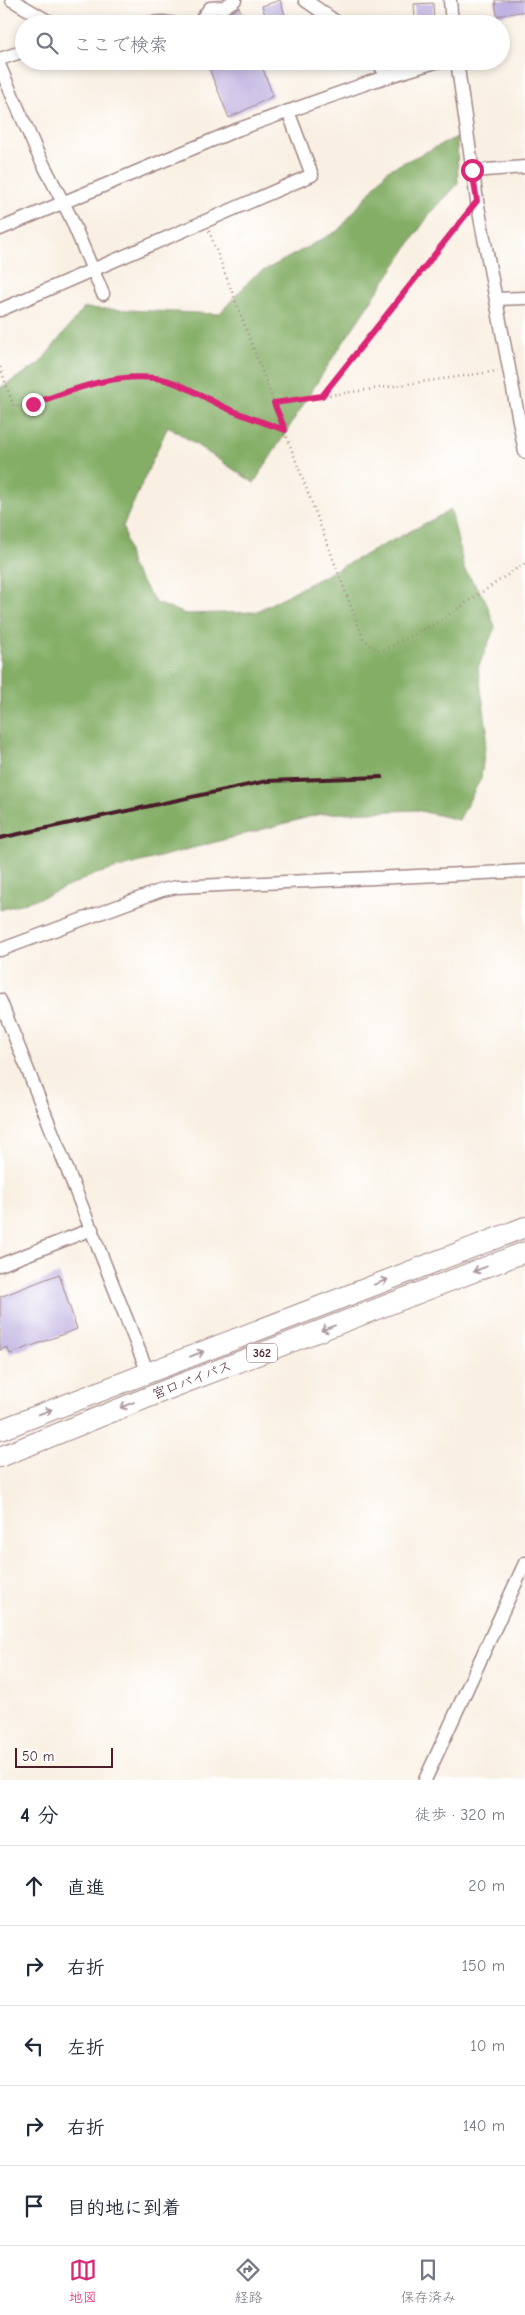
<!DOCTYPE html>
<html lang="ja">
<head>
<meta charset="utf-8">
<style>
	:root { --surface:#fff; --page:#f6f6f7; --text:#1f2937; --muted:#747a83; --line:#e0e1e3; --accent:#db2777 }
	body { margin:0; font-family:"Comic Neue","Klee One",sans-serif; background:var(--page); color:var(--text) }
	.scale { position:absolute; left:15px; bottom:12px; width:98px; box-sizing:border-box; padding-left:5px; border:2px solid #4a1f2b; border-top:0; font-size:14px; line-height:18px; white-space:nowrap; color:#4a1f2b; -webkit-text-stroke:4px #fff; paint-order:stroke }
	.stop { position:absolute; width:15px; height:15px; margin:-11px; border:4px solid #db2777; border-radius:50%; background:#fff }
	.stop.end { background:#db2777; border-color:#fff; box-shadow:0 1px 5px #0008 }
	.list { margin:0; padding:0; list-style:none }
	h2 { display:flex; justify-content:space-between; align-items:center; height:65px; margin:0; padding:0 20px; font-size:21px }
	h2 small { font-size:16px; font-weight:400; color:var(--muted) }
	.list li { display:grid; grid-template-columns:32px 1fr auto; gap:15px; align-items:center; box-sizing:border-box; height:80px; padding:0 20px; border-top:1px solid var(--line) }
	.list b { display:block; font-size:19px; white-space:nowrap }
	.list em { font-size:16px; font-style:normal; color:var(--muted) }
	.icon { flex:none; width:28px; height:28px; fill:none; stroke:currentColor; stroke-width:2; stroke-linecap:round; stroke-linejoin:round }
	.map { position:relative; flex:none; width:525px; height:1780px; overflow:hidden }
	.search { position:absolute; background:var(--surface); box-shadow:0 2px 8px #0003; left:15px; right:15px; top:15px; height:55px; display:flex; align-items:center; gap:12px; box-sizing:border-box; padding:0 18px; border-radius:28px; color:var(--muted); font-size:19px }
	.sheet { height:465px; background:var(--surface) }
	nav { display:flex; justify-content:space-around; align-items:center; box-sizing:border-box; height:70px; border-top:1px solid var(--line); background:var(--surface); font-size:14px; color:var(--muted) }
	nav a { display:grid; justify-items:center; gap:2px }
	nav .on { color:var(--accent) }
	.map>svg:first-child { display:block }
	.forest { fill:#84ae66; stroke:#676648 }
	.building { fill:#baabde }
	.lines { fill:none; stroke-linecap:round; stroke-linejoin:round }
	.minor-casing { stroke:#a28887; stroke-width:15 }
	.trunk-casing { stroke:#a28887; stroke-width:22 }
	.path { stroke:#a28887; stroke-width:2.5; stroke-dasharray:1 4; stroke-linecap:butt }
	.minor { stroke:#fff; stroke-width:12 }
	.trunk { stroke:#fff; stroke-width:20 }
	.rail { stroke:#4a1f2b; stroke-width:4 }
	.oneway { stroke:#ae9aa0 }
	.route { stroke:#db2777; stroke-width:6 }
	.labels { text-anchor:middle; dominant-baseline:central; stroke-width:4; stroke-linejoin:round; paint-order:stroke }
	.shield { fill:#fff; stroke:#80626b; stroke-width:1 }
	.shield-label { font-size:12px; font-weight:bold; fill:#4a1f2b }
	.street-label { font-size:14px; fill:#4a1f2b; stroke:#fff }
</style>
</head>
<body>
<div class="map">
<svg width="525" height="1780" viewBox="0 0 525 1780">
	<rect width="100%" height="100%" fill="#fff"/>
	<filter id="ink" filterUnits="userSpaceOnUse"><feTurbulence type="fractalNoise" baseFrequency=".02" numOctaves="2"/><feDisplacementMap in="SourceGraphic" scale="10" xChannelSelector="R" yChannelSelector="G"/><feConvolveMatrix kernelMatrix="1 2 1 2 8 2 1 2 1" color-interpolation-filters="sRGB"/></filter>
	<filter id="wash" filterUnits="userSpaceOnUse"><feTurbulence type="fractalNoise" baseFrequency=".0096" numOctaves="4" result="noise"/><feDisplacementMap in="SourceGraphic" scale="20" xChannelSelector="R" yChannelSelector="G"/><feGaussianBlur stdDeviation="1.12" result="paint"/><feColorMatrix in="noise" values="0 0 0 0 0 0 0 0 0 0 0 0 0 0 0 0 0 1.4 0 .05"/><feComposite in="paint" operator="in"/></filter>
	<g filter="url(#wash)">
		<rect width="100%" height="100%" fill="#f9f0e3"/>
		<polygon class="forest" points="457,137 458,184 429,215 332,359 254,483 168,426 123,526 131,566 156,603 186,614 255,612 451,510 464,569 485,599 495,627 478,668 487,730 481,778 459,820 416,810 320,814 96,874 46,896 0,910 0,388 39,364 84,308 219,314 254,276 339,230 388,170"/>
		<g id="blocks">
			<g class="building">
				<polygon points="280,0 288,24 268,24 262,6"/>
				<polygon points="495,0 525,0 525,11 497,16"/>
				<polygon points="433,3 434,20 415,21 414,4"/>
				<polygon points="239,7 245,24 223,24 221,15 228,14"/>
				<polygon points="206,61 260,61 273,96 229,118"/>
				<polygon points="59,1274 77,1329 10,1354 7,1347 0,1350 0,1297"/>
			</g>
		</g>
	</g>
	<g filter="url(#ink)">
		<use href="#blocks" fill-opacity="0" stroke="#a28887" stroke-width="1"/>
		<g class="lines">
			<defs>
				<g id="minor">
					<polyline points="12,0 46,20 58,24"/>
					<polyline points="305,0 339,24"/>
					<polyline points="450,0 452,24"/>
					<polyline points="137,24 163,22 175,24"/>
					<polyline points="198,24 210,8 224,7 235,0"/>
					<polyline points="0,59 24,51"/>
					<polyline points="377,61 388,77"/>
					<polyline points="457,61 477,201 525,452"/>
					<polyline points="0,67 37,152 70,216 103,294"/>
					<polyline points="472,171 525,167"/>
					<polyline points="0,229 239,129 373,81 439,61"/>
					<polyline points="497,299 525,298"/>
					<polyline points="0,310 312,175 288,111"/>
					<polyline points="0,950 162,890 177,887 525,871"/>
					<polyline points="0,1000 148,1373"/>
					<polyline points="0,1265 92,1229"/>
					<polyline points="425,1780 525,1563"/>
				</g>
				<g id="trunk">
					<polyline points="0,1430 525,1227"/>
					<polyline points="0,1457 171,1388 525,1252"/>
				</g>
			</defs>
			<use href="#minor" class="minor-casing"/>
			<use href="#trunk" class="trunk-casing"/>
			<g class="path">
				<polyline points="209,231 363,638 375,650 385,649 438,622 525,563"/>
				<path d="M0 367 14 407C51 402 83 382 120 378 165 373 186 389 224 407 243 416 265 423 285 430"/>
				<polyline points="321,396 467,213"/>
				<polyline points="275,403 498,371"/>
			</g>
			<use href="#minor" class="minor"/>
			<use href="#trunk" class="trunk"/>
			<polyline class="rail" points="0,838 267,781 382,777"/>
		</g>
		<defs><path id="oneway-shaft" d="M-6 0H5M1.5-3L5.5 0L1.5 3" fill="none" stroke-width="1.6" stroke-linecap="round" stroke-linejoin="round" transform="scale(1.25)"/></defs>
		<g class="oneway">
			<use href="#oneway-shaft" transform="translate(480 1269) rotate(159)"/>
			<use href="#oneway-shaft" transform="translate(381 1282) rotate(-21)"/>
			<use href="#oneway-shaft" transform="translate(328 1328) rotate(159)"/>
			<use href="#oneway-shaft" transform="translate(197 1354) rotate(-21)"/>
			<use href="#oneway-shaft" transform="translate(127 1405) rotate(158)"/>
			<use href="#oneway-shaft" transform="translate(45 1412) rotate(-21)"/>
		</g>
	</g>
	<g class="lines" filter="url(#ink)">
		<path class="route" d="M33 404C72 390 112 373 155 378 180 381 202 397 224 407 244 416 265 423 285 430L274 403 322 396 477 201 472 170"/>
	</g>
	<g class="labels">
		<rect class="shield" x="247" y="1343.5" width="30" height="19" rx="4"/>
		<g class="shield-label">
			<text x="262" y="1353">362</text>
		</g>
		<g class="street-label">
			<text transform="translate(192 1380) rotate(-21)">宮口バイパス</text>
		</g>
	</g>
</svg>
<div class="scale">50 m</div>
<div class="stop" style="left:472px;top:170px"></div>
<div class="stop end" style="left:33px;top:404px"></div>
<div class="search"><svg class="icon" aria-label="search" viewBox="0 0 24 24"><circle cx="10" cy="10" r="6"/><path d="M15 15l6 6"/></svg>ここで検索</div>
</div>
<section class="sheet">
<h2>4 分<small>徒歩 · 320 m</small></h2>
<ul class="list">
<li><svg class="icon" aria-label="ahead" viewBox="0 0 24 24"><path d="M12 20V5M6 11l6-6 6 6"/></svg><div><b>直進</b></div><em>20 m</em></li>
<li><svg class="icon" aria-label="right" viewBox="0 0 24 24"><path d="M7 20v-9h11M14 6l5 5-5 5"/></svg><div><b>右折</b></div><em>150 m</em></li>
<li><svg class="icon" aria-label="left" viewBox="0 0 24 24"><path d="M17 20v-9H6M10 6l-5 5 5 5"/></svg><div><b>左折</b></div><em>10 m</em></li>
<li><svg class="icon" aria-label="right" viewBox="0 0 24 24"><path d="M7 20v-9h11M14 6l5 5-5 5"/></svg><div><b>右折</b></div><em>140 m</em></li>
<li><svg class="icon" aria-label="arrive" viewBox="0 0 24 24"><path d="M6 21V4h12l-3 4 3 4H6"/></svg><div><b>目的地に到着</b></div></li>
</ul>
</section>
<nav>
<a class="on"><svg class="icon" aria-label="map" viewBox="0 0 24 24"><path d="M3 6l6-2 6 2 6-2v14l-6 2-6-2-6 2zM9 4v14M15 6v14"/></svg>地図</a>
<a><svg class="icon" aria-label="directions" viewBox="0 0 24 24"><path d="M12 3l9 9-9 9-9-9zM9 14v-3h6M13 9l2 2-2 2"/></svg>経路</a>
<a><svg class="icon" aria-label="saved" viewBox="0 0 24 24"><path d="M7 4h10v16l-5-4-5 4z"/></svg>保存済み</a>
</nav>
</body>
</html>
